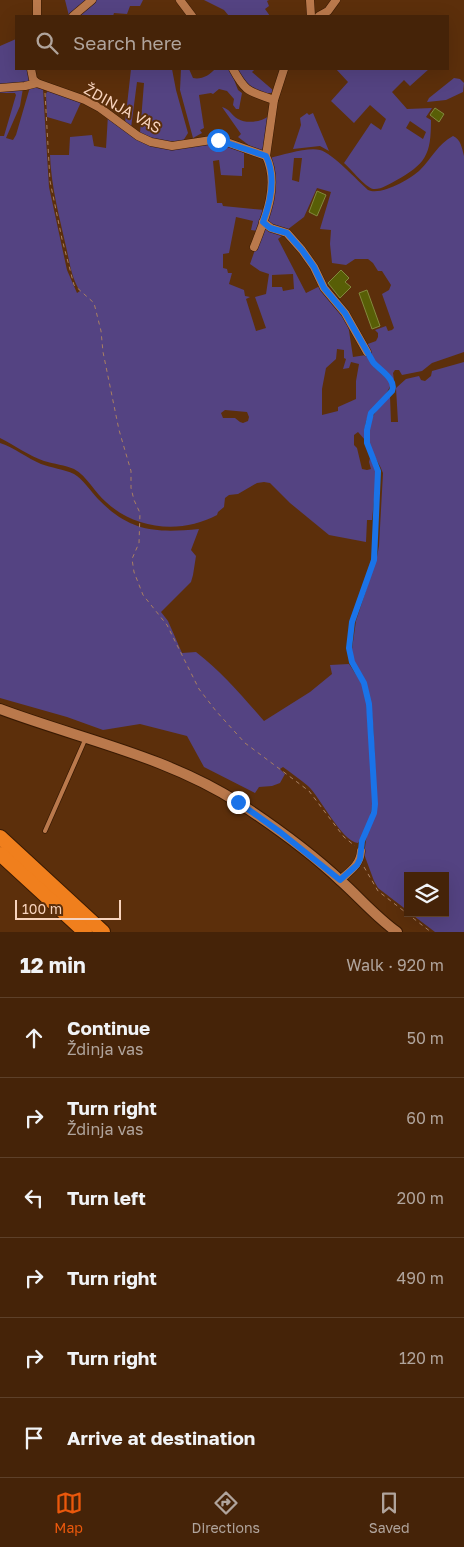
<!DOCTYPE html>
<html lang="en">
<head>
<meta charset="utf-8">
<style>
	:root { --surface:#452308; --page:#4c2b12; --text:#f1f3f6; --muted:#b0a49c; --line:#5d4029; --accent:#ea580c }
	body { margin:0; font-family:"Golos Text",sans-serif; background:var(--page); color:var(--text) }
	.controls { position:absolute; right:15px; bottom:15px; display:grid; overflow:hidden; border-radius:0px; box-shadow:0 5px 20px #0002 }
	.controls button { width:45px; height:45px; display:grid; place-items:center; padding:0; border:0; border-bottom:1px solid var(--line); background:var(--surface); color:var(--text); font:25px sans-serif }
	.scale { position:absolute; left:15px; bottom:12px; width:106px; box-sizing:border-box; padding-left:5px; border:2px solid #f7d3bd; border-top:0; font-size:14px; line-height:18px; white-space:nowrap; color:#f7d3bd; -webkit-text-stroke:4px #5c2f0b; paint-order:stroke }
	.stop { position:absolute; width:15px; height:15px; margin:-11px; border:4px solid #1a73e8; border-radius:50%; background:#fff }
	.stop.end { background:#1a73e8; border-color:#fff; box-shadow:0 1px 5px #0008 }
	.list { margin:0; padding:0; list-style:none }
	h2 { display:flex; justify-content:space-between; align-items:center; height:65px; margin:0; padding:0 20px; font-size:21px }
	h2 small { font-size:16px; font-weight:400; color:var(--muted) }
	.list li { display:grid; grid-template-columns:32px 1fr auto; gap:15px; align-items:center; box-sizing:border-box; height:80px; padding:0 20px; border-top:1px solid var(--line) }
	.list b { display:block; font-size:19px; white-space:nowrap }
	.list p { margin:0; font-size:16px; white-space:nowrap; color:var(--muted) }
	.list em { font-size:16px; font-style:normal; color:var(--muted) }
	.icon { flex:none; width:28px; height:28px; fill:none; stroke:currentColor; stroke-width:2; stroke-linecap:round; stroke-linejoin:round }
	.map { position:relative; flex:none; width:464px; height:932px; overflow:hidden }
	.search { position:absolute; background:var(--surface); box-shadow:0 5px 20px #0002; left:15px; right:15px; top:15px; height:55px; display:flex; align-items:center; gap:12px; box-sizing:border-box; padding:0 18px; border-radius:0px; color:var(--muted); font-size:19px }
	.sheet { height:545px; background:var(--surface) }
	nav { display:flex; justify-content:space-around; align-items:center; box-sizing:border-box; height:70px; border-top:1px solid var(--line); background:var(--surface); font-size:14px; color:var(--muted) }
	nav a { display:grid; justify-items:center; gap:2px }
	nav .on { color:var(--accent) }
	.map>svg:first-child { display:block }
	.green { fill:#544382; fill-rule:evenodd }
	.building { fill:#585e06; stroke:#82893d }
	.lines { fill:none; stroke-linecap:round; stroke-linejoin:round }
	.service-casing { stroke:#391a03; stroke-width:5.5 }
	.minor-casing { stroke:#391a03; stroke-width:9 }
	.secondary-casing { stroke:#391a03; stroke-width:12 }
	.motorway-casing { stroke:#391a03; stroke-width:16 }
	.path { stroke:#a87f62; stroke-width:1; stroke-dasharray:4 4; stroke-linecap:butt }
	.service { stroke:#ba794c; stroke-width:4 }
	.minor { stroke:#ba794c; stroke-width:8 }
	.secondary { stroke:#ba794c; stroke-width:10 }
	.motorway { stroke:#f07f1d; stroke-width:14 }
	.route { stroke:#1a73e8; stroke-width:6 }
	.labels { text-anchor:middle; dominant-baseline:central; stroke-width:4; stroke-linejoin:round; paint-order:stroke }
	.street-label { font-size:15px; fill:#f7d3bd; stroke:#5c2f0b }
</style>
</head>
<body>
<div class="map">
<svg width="464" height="932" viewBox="0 0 464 932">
	<rect width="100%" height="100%" fill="#5c2f0b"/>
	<g class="green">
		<polygon points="65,0 86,0 87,2 69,16"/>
		<polygon points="96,0 143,0 140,6 130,6 127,14 114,13 113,16 77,16"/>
		<polygon points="204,0 269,0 267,1 269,6 265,9 270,16 229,16 224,10"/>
		<polygon points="16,39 16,69 29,69 31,79 27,82 0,86 0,46"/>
		<path d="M131 69H172L176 90 188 133 183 141C167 142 154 141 140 133L144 83 137 82 131 128 125 123Z"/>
		<path d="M181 69H189L193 78C201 80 210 75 215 69H230L238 90 242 93 239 109H236L233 105 234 99 227 91 219 89 213 94 211 93 199 95 204 128 200 130 202 133 193 138 180 90Z"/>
		<polygon points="236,69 255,69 252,72 274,91 272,93 264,93 247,88"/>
		<path d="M336 69H429L410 86 404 80 392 92 407 109 432 108 426 117 431 120C431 155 426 164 395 181 389 184 381 190 373 189 365 187 351 169 344 163L371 123 381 130 386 119 370 105 354 123 331 101 348 82ZM410 121 426 132 423 139 406 128Z"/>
		<polygon points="454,78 460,79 464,83 463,92 446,100 427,102 429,98"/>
		<path d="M30 87 43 89 49 187 67 270 77 293 80 291C72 279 70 265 67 251 60 219 51 187 50 155H69L70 137 92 135 94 146 106 148 108 115 148 143 217 142 228 145 244 153V168H242V176L221 175 219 160 213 161 217 203H222L223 206 265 210 257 231 251 230 253 221 236 217 229 253 223 254V268L227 269 228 273H232L229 284 244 290 245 296 250 297 246 299 256 331 266 328 255 297 266 294 269 274 260 271 250 264 263 227 283 235 278 239 306 293 320 286 341 311 348 324 353 357 366 355 375 368 388 380 391 384C381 409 362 406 365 440L358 432 354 435V445L357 448 362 469 367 470 371 469 369 462 370 458 375 470 376 480 372 520H367L366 542 329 535 290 503 270 483 264 482 257 483 238 494 229 495 225 498 224 507 218 512 217 515C182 534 136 530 106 502 95 493 87 476 74 469 65 465 54 464 44 461 29 456 14 445 0 438V136H4L16 95 15 93H0V90L23 88 20 106 6 138 13 140 16 135ZM293 274 294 289 283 291 282 287H272V275ZM337 349 344 350V358L346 359 343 369 349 368 351 362 359 364 356 381V399L338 407V411L322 415V389L326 368 336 359ZM225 410 247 412 249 417 248 421 243 423 240 422 235 418H223L221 413Z"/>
		<polygon points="48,90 82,100 71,124 47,117 46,94"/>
		<path d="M222 107C230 109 231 115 238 119 247 124 261 122 269 116L262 152H258L238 137 241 134Z"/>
		<polygon points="307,113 309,115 313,113 329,151 320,146 293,149 301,125 300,118"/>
		<path d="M453 136C461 139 462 149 464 156V352L432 363 422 371 402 375 399 370H395L393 373 394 380 376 364 365 345 376 341 378 337V333L375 330 386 326 388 331 392 330 394 328 382 294 389 290 391 285 382 271H378L373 263 368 259H355L346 265 332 263 330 244 331 230 320 229 331 192 317 188 304 217 287 230 269 224 267 218 270 158C283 155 307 147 320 150 332 153 358 181 368 190 381 196 411 179 420 170 432 158 438 144 453 136ZM294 158H302L299 182 292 180Z"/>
		<path d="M464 362V932H435L410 913H445V876H408V911L378 888 374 881 364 854 367 834 377 804 373 724 371 703 365 682 353 663 352 649 356 621 377 557 379 546 383 473C380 465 376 459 372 452 362 429 373 411 390 396L391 422H398L396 388 406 379 419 376 421 380 425 381 431 376 432 371Z"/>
		<path d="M0 443C15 448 27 458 41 464 51 468 64 469 74 474 83 479 91 492 98 499 130 532 156 533 199 529L191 550 196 556 193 575 191 582 161 612 168 621 182 653 196 652C222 672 243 697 264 721L310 692 332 674 330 665 349 664 362 684 366 698 373 796C372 812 368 830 358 843 341 841 321 798 308 786 300 779 291 773 283 767L280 769 285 774 280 783 272 786 259 787 255 793 204 767 187 736 140 724 103 730 67 717 0 698Z"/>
	</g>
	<g class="building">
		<polygon points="435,108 444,114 439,122 430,115"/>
		<polygon points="317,191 326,195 317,216 309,212"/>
		<polygon points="341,270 349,278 345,282 351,287 340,298 328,283"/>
		<polygon points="367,290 380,326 372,329 359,293"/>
	</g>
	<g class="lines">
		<defs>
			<polyline id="service" points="45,831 85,740"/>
			<g id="minor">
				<polyline points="37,0 37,16"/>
				<polyline points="180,0 192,16"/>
				<polyline points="310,0 311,16"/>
				<polyline points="73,16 92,0"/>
				<polyline points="319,16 328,11 336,0"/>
				<path d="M31 69 33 79 37 83 85 100 100 108 138 136 151 142 172 146 218 139 266 156C280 185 265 219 254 247"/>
				<path d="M233 69C246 93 249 91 274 100"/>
				<polyline points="0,88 25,86 37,83"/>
				<polyline points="266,156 274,100 284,69"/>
				<polyline points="263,222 271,228 287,233 302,250 314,267 324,288 345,313 367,352"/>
				<path d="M340 880C350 871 360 865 361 851"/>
			</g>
			<path id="secondary" d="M0 709C80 739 166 756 239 803 274 826 310 852 341 881 360 898 376 917 397 932"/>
			<g id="motorway">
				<polyline points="0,837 103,932"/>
				<polyline points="0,854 85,932"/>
			</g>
		</defs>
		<use href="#service" class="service-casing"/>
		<use href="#minor" class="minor-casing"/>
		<use href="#secondary" class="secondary-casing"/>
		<use href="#motorway" class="motorway-casing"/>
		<g class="path">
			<polyline points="45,93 50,181 62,239 74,285 94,303 101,331 103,352 119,430 131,471 131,488 134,500 140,513 139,543 132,559 134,572 143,595 167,625 199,689 216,711 245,743 309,791 344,837 355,846"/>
			<path d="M362 843 374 813 375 804 369 704 364 683 351 662 349 648 352 622 374 560 378 471 367 443V430L368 420 371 413 392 391C396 380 384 376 378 368 375 365 373 362 371 358"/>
			<polyline points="364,867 378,891 431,932"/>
		</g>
		<use href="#service" class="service"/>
		<use href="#minor" class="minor"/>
		<use href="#secondary" class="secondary"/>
		<use href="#motorway" class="motorway"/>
	</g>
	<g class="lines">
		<path class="route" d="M218 140 266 156C276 176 271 201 263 222L270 228 287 233 302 250 314 267 324 288 345 313 373 362C379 370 397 379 392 391L371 413 367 430V443L378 471 374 560 352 622 349 648 352 662 364 683 369 704 375 804 374 813 362 841 360 859 357 865 340 880 280 832 238 802"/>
	</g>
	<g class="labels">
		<g class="street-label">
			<text transform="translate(123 108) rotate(29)">ŽDINJA VAS</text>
		</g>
	</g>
</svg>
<div class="controls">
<button><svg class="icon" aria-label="layers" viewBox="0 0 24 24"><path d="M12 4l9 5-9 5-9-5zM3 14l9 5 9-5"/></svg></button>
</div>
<div class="scale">100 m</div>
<div class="stop" style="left:218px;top:140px"></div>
<div class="stop end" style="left:238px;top:802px"></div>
<div class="search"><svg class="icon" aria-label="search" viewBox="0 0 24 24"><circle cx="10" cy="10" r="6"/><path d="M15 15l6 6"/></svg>Search here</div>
</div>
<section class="sheet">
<h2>12 min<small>Walk · 920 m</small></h2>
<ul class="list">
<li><svg class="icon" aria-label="ahead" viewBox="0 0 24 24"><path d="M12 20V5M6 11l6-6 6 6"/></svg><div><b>Continue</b><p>Ždinja vas</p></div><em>50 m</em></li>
<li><svg class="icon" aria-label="right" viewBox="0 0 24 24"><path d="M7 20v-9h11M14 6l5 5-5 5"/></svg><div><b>Turn right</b><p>Ždinja vas</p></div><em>60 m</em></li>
<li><svg class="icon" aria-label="left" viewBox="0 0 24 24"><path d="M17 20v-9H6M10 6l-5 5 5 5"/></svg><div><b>Turn left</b></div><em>200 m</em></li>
<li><svg class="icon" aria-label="right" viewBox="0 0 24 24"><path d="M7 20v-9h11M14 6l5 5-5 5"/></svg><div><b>Turn right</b></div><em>490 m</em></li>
<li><svg class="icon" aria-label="right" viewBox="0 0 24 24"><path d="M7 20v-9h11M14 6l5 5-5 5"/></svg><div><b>Turn right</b></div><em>120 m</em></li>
<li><svg class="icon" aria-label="arrive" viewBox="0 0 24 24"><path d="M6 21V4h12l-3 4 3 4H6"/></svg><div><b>Arrive at destination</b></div></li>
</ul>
</section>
<nav>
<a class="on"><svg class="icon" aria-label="map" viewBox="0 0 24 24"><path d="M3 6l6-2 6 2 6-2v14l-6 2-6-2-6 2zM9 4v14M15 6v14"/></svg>Map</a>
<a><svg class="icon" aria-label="directions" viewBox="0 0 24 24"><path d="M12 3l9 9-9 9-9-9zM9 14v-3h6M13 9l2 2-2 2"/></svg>Directions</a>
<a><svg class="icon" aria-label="saved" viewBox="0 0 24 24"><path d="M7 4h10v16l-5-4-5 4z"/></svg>Saved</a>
</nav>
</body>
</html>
